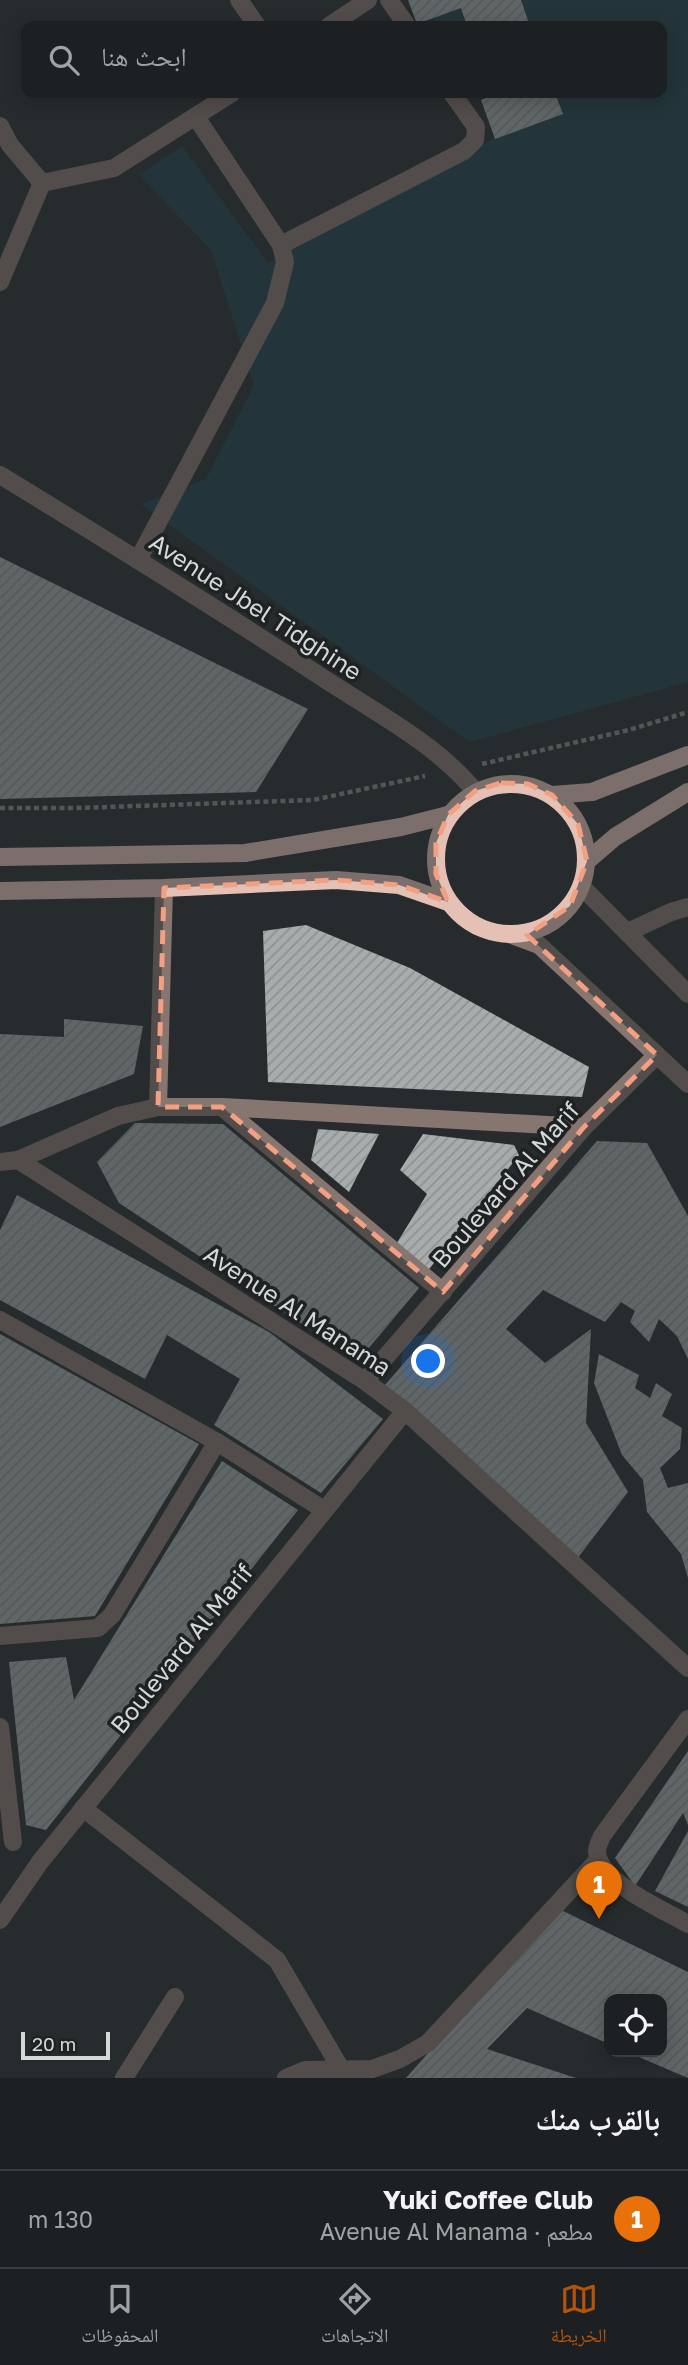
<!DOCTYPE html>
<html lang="ar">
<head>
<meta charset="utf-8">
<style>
	:root { --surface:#1d2022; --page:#25282a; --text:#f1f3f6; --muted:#a0a3a5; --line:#3b3e40; --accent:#b45309 }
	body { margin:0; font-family:"Golos Text","Noto Naskh Arabic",sans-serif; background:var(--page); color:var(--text); direction:rtl }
	.controls { position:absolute; right:21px; bottom:21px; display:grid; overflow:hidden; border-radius:14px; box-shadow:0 4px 18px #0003 }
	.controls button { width:63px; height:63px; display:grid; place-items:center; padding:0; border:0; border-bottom:2px solid var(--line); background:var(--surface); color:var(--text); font:35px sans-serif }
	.scale { position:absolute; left:21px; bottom:18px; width:89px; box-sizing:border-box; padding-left:7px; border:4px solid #d5d8d9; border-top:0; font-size:19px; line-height:24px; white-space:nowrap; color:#d5d8d9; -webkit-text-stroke:5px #1e2223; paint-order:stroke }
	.you { position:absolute; left:429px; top:1362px; width:24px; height:24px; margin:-18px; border:5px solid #fff; border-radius:50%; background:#1a73e8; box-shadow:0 0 0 10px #1a73e833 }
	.badge { display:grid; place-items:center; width:46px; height:46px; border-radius:50%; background:var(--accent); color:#fff; font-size:23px; font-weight:700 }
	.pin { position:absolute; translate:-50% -58px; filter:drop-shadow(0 2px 4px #0008) }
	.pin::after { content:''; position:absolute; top:37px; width:24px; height:21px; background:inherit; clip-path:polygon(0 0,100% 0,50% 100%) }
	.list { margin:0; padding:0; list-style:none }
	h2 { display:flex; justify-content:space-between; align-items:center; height:91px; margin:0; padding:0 28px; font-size:30px }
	h2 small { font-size:23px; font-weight:400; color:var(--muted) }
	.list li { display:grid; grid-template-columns:46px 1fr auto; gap:21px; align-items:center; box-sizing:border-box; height:98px; padding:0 28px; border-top:2px solid var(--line) }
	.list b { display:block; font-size:26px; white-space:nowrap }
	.list p { margin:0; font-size:23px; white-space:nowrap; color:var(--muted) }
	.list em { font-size:23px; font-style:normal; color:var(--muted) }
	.icon { flex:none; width:38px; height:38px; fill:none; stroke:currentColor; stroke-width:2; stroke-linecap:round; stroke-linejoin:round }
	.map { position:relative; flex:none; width:688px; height:2078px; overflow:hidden; direction:ltr }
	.search { position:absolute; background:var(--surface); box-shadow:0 4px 18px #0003; left:21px; right:21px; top:21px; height:77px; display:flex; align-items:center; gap:18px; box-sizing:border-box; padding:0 24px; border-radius:14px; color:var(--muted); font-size:26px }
	.sheet { height:189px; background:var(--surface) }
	nav { display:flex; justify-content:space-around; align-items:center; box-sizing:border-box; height:98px; border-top:2px solid var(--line); background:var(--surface); font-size:19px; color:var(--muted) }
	nav a { display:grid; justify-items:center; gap:4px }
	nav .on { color:var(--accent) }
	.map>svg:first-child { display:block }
	.grass { fill:#20414b }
	.building { fill:url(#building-hatch) }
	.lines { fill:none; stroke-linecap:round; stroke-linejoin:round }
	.path { stroke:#868a8b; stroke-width:4.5; stroke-dasharray:5 3.5; stroke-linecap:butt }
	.minor { stroke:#877670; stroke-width:18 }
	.major { stroke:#e5c1b5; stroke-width:18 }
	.marked { fill:none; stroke:#f39f82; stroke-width:5; stroke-dasharray:14 9; stroke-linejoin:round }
	.labels { text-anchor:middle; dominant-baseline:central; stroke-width:7; stroke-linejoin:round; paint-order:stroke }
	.street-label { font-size:24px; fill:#d5d8d9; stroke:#1e2223 }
</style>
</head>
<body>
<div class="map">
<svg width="688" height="2078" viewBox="0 0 688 2078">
	<defs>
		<pattern id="building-hatch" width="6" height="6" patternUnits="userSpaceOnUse" patternTransform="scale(1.75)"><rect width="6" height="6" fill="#a7acad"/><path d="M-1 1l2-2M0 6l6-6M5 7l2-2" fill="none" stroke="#8d9192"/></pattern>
	</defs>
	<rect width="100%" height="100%" fill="#272b2d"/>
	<polygon class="grass" points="421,0 688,0 688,682 470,742 141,504 206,479 254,385 211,250 139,175 182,146 268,263 508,131 483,93 662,93 662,26 439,26"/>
	<g class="building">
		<polygon points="408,0 521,0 530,26 467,26 461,8 417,24"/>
		<polygon points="492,93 555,93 563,114 495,139 481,100 493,95"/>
		<polygon points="0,557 308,709 256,792 0,799"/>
		<polygon points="306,925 410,968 589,1067 582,1097 268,1082 263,931"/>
		<polygon points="64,1019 143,1026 134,1074 0,1127 0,1034 64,1037"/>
		<polygon points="135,1123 223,1124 419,1288 358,1361 119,1203 97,1162"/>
		<polygon points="318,1129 379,1134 349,1192 311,1160"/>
		<polygon points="423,1134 514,1145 519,1155 426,1273 395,1246 427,1194 400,1170"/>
		<polygon points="597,1141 647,1143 688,1216 688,1359 677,1336 659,1319 649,1342 630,1322 635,1311 621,1302 605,1322 543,1290 506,1329 545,1363 591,1329 586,1423 628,1492 577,1559 385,1385"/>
		<polygon points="17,1195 269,1332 383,1419 321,1493 214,1425 240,1379 167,1335 145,1379 0,1300 0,1230"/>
		<polygon points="0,1334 199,1444 95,1616 0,1624"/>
		<polygon points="599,1354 639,1375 635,1388 650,1398 656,1383 672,1394 662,1416 682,1428 680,1449 660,1468 668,1488 688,1483 688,1578 681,1554 647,1512 643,1480 622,1455 594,1383"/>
		<polygon points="222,1461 298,1510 46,1830 26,1825 9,1662 66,1657 74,1700"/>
		<polygon points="688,1751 688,1825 683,1813 635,1886 615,1858"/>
		<polygon points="688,1831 688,1907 655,1891"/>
		<polygon points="557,1908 688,1972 688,2078 627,2052 662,2052 662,1999 609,1999 609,2044 527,2008 487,2049 576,2078 406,2078"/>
	</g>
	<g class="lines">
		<g class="path">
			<polyline points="482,764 629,730 688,712"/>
			<polyline points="0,808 77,808 313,800 425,776"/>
		</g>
		<g class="minor">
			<polyline points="239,0 257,26"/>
			<polyline points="389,0 407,26"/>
			<polyline points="329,26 368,0"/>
			<polyline points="196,117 281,245 464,151 475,140 476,127 452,93"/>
			<polyline points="0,126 10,145 42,183"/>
			<polyline points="42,183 114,168 232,93"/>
			<polyline points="0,282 42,183"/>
			<path d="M0 475C108 541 216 608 323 678 375 712 435 743 475 791"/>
			<polyline points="138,560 275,303 285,262 281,245"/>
			<polyline points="582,887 688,994"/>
			<polyline points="628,932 671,912 688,907"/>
			<polyline points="512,935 539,945 688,1084"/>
			<polyline points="158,1107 164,888"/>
			<polyline points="222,1107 443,1292"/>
			<polyline points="18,1160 365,1381 405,1411 688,1668"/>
			<polyline points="0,1162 18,1160 118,1116 158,1107 222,1107 584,1127"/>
			<polyline points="0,1320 217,1442 324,1510"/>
			<polyline points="365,1381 584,1127 657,1055"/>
			<polyline points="0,1636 98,1628 112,1615 217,1442"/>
			<path d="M688 1719 602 1836C600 1841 597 1846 597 1851 598 1882 664 1910 688 1924"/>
			<polyline points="0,1727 13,1842"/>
			<polyline points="83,1808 277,1960 341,2069"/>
			<polyline points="0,1920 40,1862 405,1411"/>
			<polyline points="124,2078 175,1997"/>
			<polyline points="286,2078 305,2070 372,2069 400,2059 428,2043 598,1860"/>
		</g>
		<g class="major">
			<circle cx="511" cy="859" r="75"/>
			<polyline points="552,795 592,792 688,755"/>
			<polyline points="0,857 245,853 401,827 448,815"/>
			<polyline points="587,861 615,837 688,792"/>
			<polyline points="0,891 164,888 336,880 399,885 448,902"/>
		</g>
	</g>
	<path d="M0 0H688V2078H0ZM501 783 528 784 552 795 578 824 587 861 570 906 527 935 657 1055 584 1127 443 1292 222 1107H158L164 888 336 880 399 885 448 902 436 874V843L448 815 475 791Z" fill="#272b2d" fill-opacity=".55" fill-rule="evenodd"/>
	<path class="marked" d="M501 783 528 784 552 795 578 824 587 861 570 906 527 935 657 1055 584 1127 443 1292 222 1107H158L164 888 336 880 399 885 448 902 436 874V843L448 815 475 791Z"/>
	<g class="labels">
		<g class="street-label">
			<text transform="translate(256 606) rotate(33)">Avenue Jbel Tidghine</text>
			<text transform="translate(505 1184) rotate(-49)">Boulevard Al Marif</text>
			<text transform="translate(298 1310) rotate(33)">Avenue Al Manama</text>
			<text transform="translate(181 1648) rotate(-51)">Boulevard Al Marif</text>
		</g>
	</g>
</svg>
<div class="controls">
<button><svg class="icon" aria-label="locate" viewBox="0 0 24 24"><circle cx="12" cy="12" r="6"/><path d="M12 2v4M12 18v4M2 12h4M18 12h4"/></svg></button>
</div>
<div class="scale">20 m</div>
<div class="you"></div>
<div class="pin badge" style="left:599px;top:1919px;background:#e8710a">1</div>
<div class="search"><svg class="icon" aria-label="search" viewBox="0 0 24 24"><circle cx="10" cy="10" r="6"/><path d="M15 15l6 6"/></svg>ابحث هنا</div>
</div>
<section class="sheet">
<h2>بالقرب منك<small></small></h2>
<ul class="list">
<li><span class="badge" style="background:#e8710a">1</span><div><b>Yuki Coffee Club</b><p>مطعم · Avenue Al Manama</p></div><em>130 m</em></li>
</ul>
</section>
<nav>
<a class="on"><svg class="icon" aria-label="map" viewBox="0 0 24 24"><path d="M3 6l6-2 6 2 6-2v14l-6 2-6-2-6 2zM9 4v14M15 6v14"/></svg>الخريطة</a>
<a><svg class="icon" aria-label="directions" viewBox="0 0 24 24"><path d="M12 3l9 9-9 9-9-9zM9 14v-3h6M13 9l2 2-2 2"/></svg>الاتجاهات</a>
<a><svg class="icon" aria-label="saved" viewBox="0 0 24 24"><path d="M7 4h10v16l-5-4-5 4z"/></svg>المحفوظات</a>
</nav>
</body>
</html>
